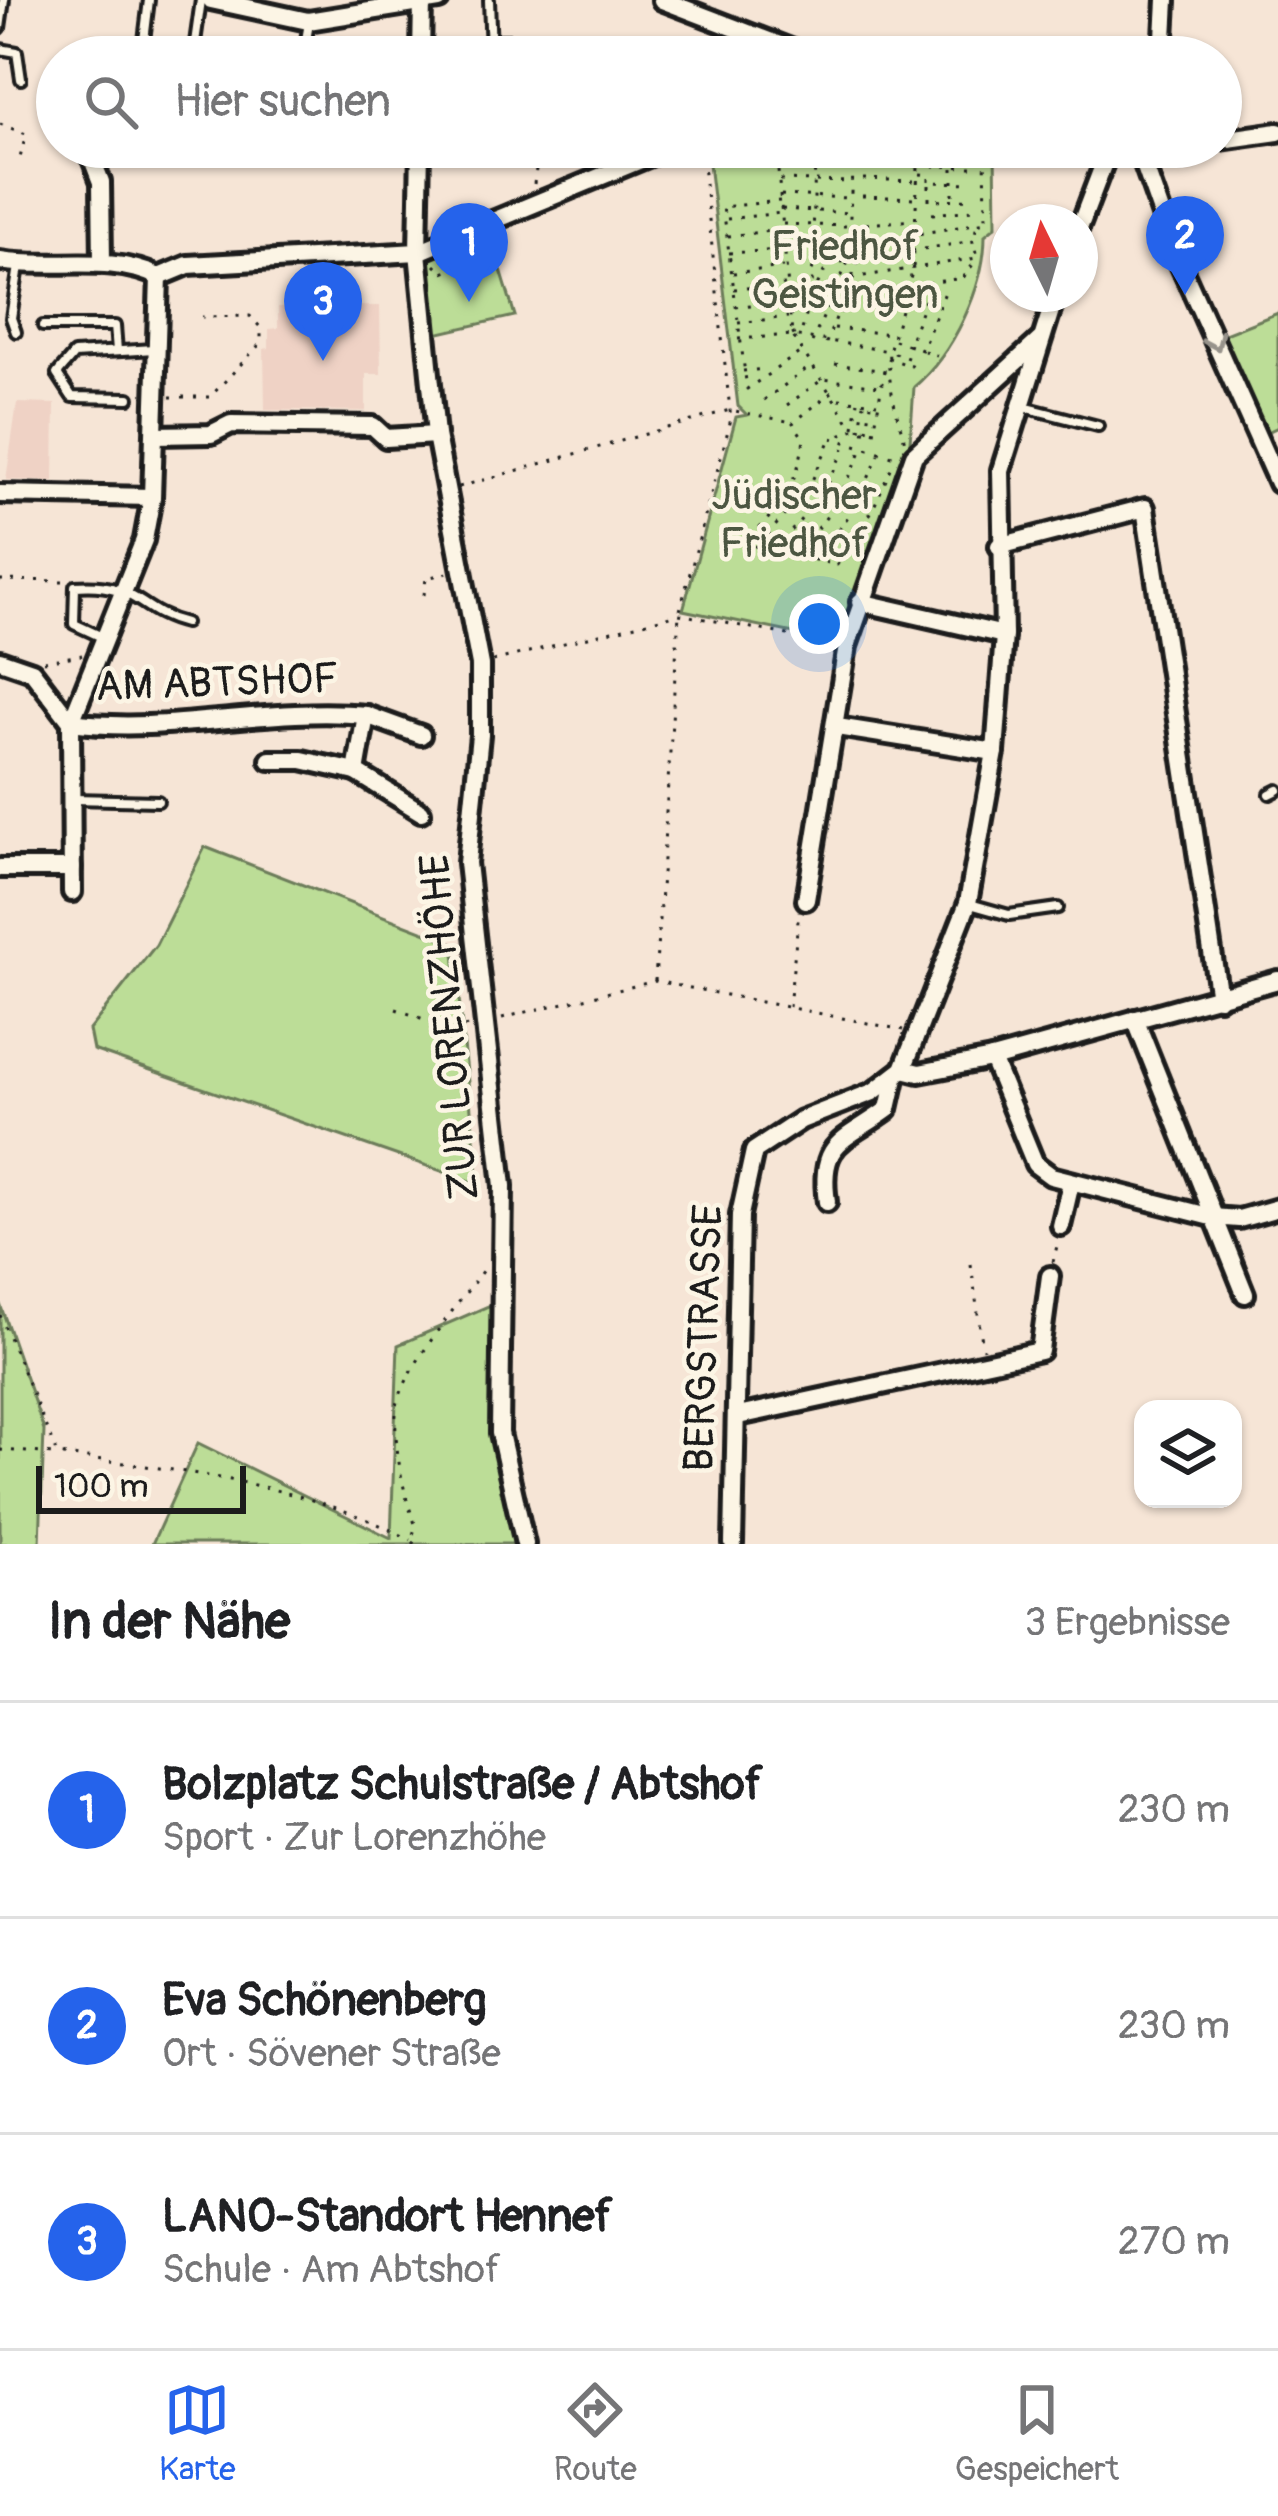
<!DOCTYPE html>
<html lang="de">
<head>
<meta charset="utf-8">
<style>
	:root { --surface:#fff; --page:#f2f2f2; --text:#202124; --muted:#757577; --line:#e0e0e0; --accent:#2563eb }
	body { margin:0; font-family:Pangolin,sans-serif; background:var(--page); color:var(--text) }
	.controls { position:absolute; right:36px; bottom:36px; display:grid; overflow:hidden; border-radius:24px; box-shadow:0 3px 9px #0004 }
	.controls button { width:108px; height:108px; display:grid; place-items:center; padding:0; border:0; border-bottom:3px solid var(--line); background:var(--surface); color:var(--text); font:60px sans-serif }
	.compass { position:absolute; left:990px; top:204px; width:108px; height:108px; border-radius:50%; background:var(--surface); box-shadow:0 3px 9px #0004; rotate:355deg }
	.scale { position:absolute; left:36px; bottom:30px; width:210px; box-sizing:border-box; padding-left:12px; border:6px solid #1c1c1c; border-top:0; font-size:33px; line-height:42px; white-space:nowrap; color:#1c1c1c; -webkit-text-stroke:9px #fcf5e5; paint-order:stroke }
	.you { position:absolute; left:819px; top:624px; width:42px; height:42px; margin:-30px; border:9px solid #fff; border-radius:50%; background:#1a73e8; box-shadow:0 0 0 18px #1a73e833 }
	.badge { display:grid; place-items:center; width:78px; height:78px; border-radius:50%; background:var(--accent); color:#fff; font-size:39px; font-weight:700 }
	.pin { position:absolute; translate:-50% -99px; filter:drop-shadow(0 3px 6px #0008) }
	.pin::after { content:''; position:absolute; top:63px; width:42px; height:36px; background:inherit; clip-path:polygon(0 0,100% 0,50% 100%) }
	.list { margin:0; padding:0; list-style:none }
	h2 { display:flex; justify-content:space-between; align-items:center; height:156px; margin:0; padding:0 48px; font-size:51px }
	h2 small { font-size:39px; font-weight:400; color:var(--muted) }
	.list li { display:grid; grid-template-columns:78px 1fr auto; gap:36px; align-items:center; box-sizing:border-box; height:216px; padding:0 48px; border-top:3px solid var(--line) }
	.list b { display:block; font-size:45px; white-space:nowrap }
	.list p { margin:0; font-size:39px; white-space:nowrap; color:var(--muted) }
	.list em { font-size:39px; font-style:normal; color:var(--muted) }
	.icon { flex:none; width:66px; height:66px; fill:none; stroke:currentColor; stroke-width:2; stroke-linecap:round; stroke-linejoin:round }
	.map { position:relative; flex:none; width:1278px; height:1544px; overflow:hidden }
	.search { position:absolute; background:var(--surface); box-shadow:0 3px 9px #0004; left:36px; right:36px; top:36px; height:132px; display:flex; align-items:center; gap:30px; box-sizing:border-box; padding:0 42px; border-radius:66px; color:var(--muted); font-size:45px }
	.sheet { height:804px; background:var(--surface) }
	nav { display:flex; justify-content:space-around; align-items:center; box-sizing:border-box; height:168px; border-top:3px solid var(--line); background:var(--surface); font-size:33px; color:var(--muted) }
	nav a { display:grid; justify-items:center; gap:6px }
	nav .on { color:var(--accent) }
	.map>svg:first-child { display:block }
	.built { fill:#efd2c5 }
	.green { fill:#bcdd97; stroke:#6c7c5a; stroke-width:3 }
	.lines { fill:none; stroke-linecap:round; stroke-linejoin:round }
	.lane-casing { stroke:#1c1c1c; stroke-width:16 }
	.street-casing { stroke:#1c1c1c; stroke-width:26 }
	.path { stroke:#1c1c1c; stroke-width:3; stroke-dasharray:3 9; stroke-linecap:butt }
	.lane { stroke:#fcf5e5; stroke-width:8 }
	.street { stroke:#fcf5e5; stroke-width:16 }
	.oneway { stroke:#97938b }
	.labels { text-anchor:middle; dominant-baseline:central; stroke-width:9; stroke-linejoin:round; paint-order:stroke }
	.park-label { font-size:42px; fill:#4c5641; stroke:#fcf5e5 }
	.street-label { font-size:42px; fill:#1c1c1c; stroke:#fcf5e5 }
</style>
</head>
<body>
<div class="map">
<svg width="1278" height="1544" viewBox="0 0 1278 1544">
	<rect width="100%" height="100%" fill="#f6e5d6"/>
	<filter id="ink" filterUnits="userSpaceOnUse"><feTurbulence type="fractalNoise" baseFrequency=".00833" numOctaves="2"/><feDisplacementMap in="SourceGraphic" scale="24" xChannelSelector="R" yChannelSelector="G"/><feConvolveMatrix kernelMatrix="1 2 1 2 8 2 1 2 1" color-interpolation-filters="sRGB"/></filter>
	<g filter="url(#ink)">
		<g class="built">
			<polygon points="380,306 381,374 366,374 366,411 265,410 264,349 269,348 269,329 278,328 278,307"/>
			<polygon points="17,403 55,404 54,481 6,480"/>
		</g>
		<g class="green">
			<path d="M707 147H995L996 226 985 235C985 287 953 354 914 387L909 456 842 643 683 610 736 417 747 415 738 406Z"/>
			<polygon points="489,231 515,316 431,335 423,263"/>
			<polygon points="1278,313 1278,427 1265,433 1222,335"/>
			<polygon points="205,847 453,943 479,1184 93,1050 89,1030 156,945"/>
			<polygon points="502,1300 500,1433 525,1544 152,1544 198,1443 391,1538 398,1345"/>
			<polygon points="0,1304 44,1430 40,1544 0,1544"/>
		</g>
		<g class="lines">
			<defs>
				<g id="lane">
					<polyline points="489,0 491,52"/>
					<polyline points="0,28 4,0"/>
					<polyline points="490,40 522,40"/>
					<polyline points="0,49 17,52 21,79"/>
					<polyline points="142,57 149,0"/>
					<polyline points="193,57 201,0"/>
					<polyline points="303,57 309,23"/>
					<polyline points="43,326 115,326 117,351"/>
					<polyline points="16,332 11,318 19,266"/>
					<polyline points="129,398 72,397 57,374 74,354 154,349"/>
					<polyline points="1020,406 1098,426"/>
					<path d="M102 637 74 624 75 586C138 581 135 611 185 623"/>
					<polyline points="1270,794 1278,790"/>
					<polyline points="73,799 158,801"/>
					<polyline points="970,904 1009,915 1058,908"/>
				</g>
				<g id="street">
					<polyline points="211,0 308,21 439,0"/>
					<polyline points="662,0 811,57"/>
					<polyline points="421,57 422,0"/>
					<polyline points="1163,57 1166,0"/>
					<polyline points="1221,140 1278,132"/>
					<polyline points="420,147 418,252 436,435 480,665 480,735 467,863 503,1186 500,1433 525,1544"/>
					<polyline points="1138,147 1176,255 1278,483"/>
					<polyline points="89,151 101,182 102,262"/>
					<polyline points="1080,226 1110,147"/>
					<path d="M0 261C54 270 108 253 159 277L188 265 418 252 672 147"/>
					<polyline points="156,435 211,434 231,424 373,426 386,438 436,435"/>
					<polyline points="0,494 152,497"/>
					<polyline points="999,546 1145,508 1219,998"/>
					<polyline points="860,602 1004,635"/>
					<path d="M0 660 32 671 71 722C169 735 267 706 366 715L356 772 302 760H270"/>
					<polyline points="366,715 421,735"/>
					<polyline points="837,727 995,752"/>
					<polyline points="356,772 421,812"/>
					<polyline points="0,868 72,868"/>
					<polyline points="72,892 71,722 144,540 152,497 159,277"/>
					<polyline points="806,900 847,646 914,455 1040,340"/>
					<polyline points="1135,1019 1245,1294"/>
					<polyline points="992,1059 1035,1164 1051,1176 1212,1217 1239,1219 1278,1208"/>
					<polyline points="903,1069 919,1073 992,1059 1278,980"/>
					<path d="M827 1202C818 1140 845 1141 888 1109L895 1078"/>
					<polyline points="1061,1226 1071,1183"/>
					<polyline points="738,1416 1040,1351 1050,1276"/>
					<polyline points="733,1544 740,1215 754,1151 801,1120 873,1092 903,1069 968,903 995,752 1004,635 1001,470 1056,294"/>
				</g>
			</defs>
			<use href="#lane" class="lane-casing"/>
			<use href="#street" class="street-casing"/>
			<g class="path">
				<polyline points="0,124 26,134 20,158"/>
				<polyline points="776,147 792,335 853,428"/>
				<polyline points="778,148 984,155"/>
				<polyline points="755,151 775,150"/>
				<polyline points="935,153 934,166 973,167"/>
				<polyline points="854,163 917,166"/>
				<polyline points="779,166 841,167"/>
				<polyline points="953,168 953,200"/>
				<polyline points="920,174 929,175 929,182 972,183"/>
				<polyline points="863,179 915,181"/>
				<polyline points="780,180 849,182"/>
				<polyline points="534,184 539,147"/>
				<polyline points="929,185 929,200 972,199"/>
				<polyline points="781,195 849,198"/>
				<polyline points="862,196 915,198"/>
				<polyline points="780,201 723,207 747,389 802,351"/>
				<polyline points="782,209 850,213"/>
				<polyline points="932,214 973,210"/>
				<polyline points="727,219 781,213"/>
				<polyline points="783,224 846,226"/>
				<polyline points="866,224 912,220"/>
				<polyline points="728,236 779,230"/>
				<polyline points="729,253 849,246 986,222 985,147"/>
				<polyline points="828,264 829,228"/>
				<polyline points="435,265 443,273 473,262"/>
				<polyline points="733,273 783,267"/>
				<polyline points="852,278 977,258 974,243"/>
				<polyline points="734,289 785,285"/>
				<polyline points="812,295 828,264 974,241 977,223"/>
				<polyline points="845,295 963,278 977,259"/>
				<polyline points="736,307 786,300"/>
				<polyline points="840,312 902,305"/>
				<polyline points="738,323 788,317"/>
				<polyline points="834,328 890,334"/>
				<polyline points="792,335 802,330 812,295 815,149"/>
				<polyline points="738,339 792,335 889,351 913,269 919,147"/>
				<polyline points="894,340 908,345 928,293"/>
				<polyline points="812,342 848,262 853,147"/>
				<polyline points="826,343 858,262"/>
				<polyline points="908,345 922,350 945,292"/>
				<polyline points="924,351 937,355"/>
				<path d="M888 358 911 366 913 360 889 351C887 383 896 411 905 442"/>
				<polyline points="835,364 886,371"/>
				<polyline points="884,370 874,433 854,429 832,438 896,457"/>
				<polyline points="743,371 765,369"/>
				<path d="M832 392 793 423 804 439C798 481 784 504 754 533V546L837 565 872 511 893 464"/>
				<polyline points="170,397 210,397 261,343 261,328 250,316 202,317"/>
				<polyline points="839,399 877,403"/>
				<polyline points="764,400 811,366"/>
				<polyline points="787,405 823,379 880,386"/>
				<polyline points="854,427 858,401"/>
				<polyline points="860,430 864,404"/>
				<polyline points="867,430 871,404"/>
				<polyline points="459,487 730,410 792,422"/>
				<polyline points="760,544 810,485 831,439"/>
				<polyline points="776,549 825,491 846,444"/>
				<path d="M793 555C827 524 844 491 862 449"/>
				<polyline points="818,559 857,504 879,454"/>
				<polyline points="0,580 64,581"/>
				<polyline points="424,595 426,578 448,573"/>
				<polyline points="44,661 82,655"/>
				<polyline points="493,661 679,614 835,644"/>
				<polyline points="655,981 679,614 731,419 701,147"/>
				<polyline points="789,1007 799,911"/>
				<polyline points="396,1009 451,1029 469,1026"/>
				<polyline points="502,1018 655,981 903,1030"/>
				<polyline points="1053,1262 1058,1242"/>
				<polyline points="971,1264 983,1349"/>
				<path d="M0 1315 57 1454C176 1470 303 1483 411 1540"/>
				<polyline points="0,1450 55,1454"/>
				<path d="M415 1544 411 1540 416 1526C403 1494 394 1448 396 1413 398 1375 462 1300 485 1267"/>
			</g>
			<use href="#lane" class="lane"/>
			<use href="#street" class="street"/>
		</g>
		<defs><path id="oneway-chevron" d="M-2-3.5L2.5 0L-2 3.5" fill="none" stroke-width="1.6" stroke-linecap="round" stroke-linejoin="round" transform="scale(3)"/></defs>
		<use class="oneway" href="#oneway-chevron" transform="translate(1215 342) rotate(66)"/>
	</g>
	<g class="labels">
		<g class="park-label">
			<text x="845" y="247">Friedhof<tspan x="845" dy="48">Geistingen</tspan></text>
			<text x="794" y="496">Jüdischer<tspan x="794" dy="48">Friedhof</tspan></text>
		</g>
		<g class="street-label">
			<text transform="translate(217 683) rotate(-2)">AM ABTSHOF</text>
			<text transform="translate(450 1027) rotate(-95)">ZUR LORENZHÖHE</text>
			<text transform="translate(704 1338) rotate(-88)">BERGSTRASSE</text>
		</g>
	</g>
</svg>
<div class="controls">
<button><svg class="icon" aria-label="layers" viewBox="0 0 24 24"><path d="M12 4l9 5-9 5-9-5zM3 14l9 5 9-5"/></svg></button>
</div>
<svg class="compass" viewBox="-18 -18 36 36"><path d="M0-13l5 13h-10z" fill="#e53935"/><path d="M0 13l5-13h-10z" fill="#757577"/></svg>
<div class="scale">100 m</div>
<div class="you"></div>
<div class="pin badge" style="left:469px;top:302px">1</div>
<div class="pin badge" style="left:1185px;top:295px">2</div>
<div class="pin badge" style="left:323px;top:361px">3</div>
<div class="search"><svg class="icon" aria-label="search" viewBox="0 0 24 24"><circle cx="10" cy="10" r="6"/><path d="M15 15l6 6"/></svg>Hier suchen</div>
</div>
<section class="sheet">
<h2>In der Nähe<small>3 Ergebnisse</small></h2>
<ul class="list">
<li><span class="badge">1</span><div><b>Bolzplatz Schulstraße / Abtshof</b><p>Sport · Zur Lorenzhöhe</p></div><em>230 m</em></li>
<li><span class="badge">2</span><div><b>Eva Schönenberg</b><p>Ort · Sövener Straße</p></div><em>230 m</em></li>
<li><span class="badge">3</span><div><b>LANO-Standort Hennef</b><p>Schule · Am Abtshof</p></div><em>270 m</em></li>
</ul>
</section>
<nav>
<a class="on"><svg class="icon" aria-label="map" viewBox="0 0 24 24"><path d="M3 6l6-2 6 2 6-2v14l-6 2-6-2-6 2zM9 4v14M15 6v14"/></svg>Karte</a>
<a><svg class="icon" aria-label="directions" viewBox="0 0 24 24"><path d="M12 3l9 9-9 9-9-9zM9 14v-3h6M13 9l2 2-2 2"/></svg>Route</a>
<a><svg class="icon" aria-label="saved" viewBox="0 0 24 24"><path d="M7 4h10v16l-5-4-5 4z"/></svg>Gespeichert</a>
</nav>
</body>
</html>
